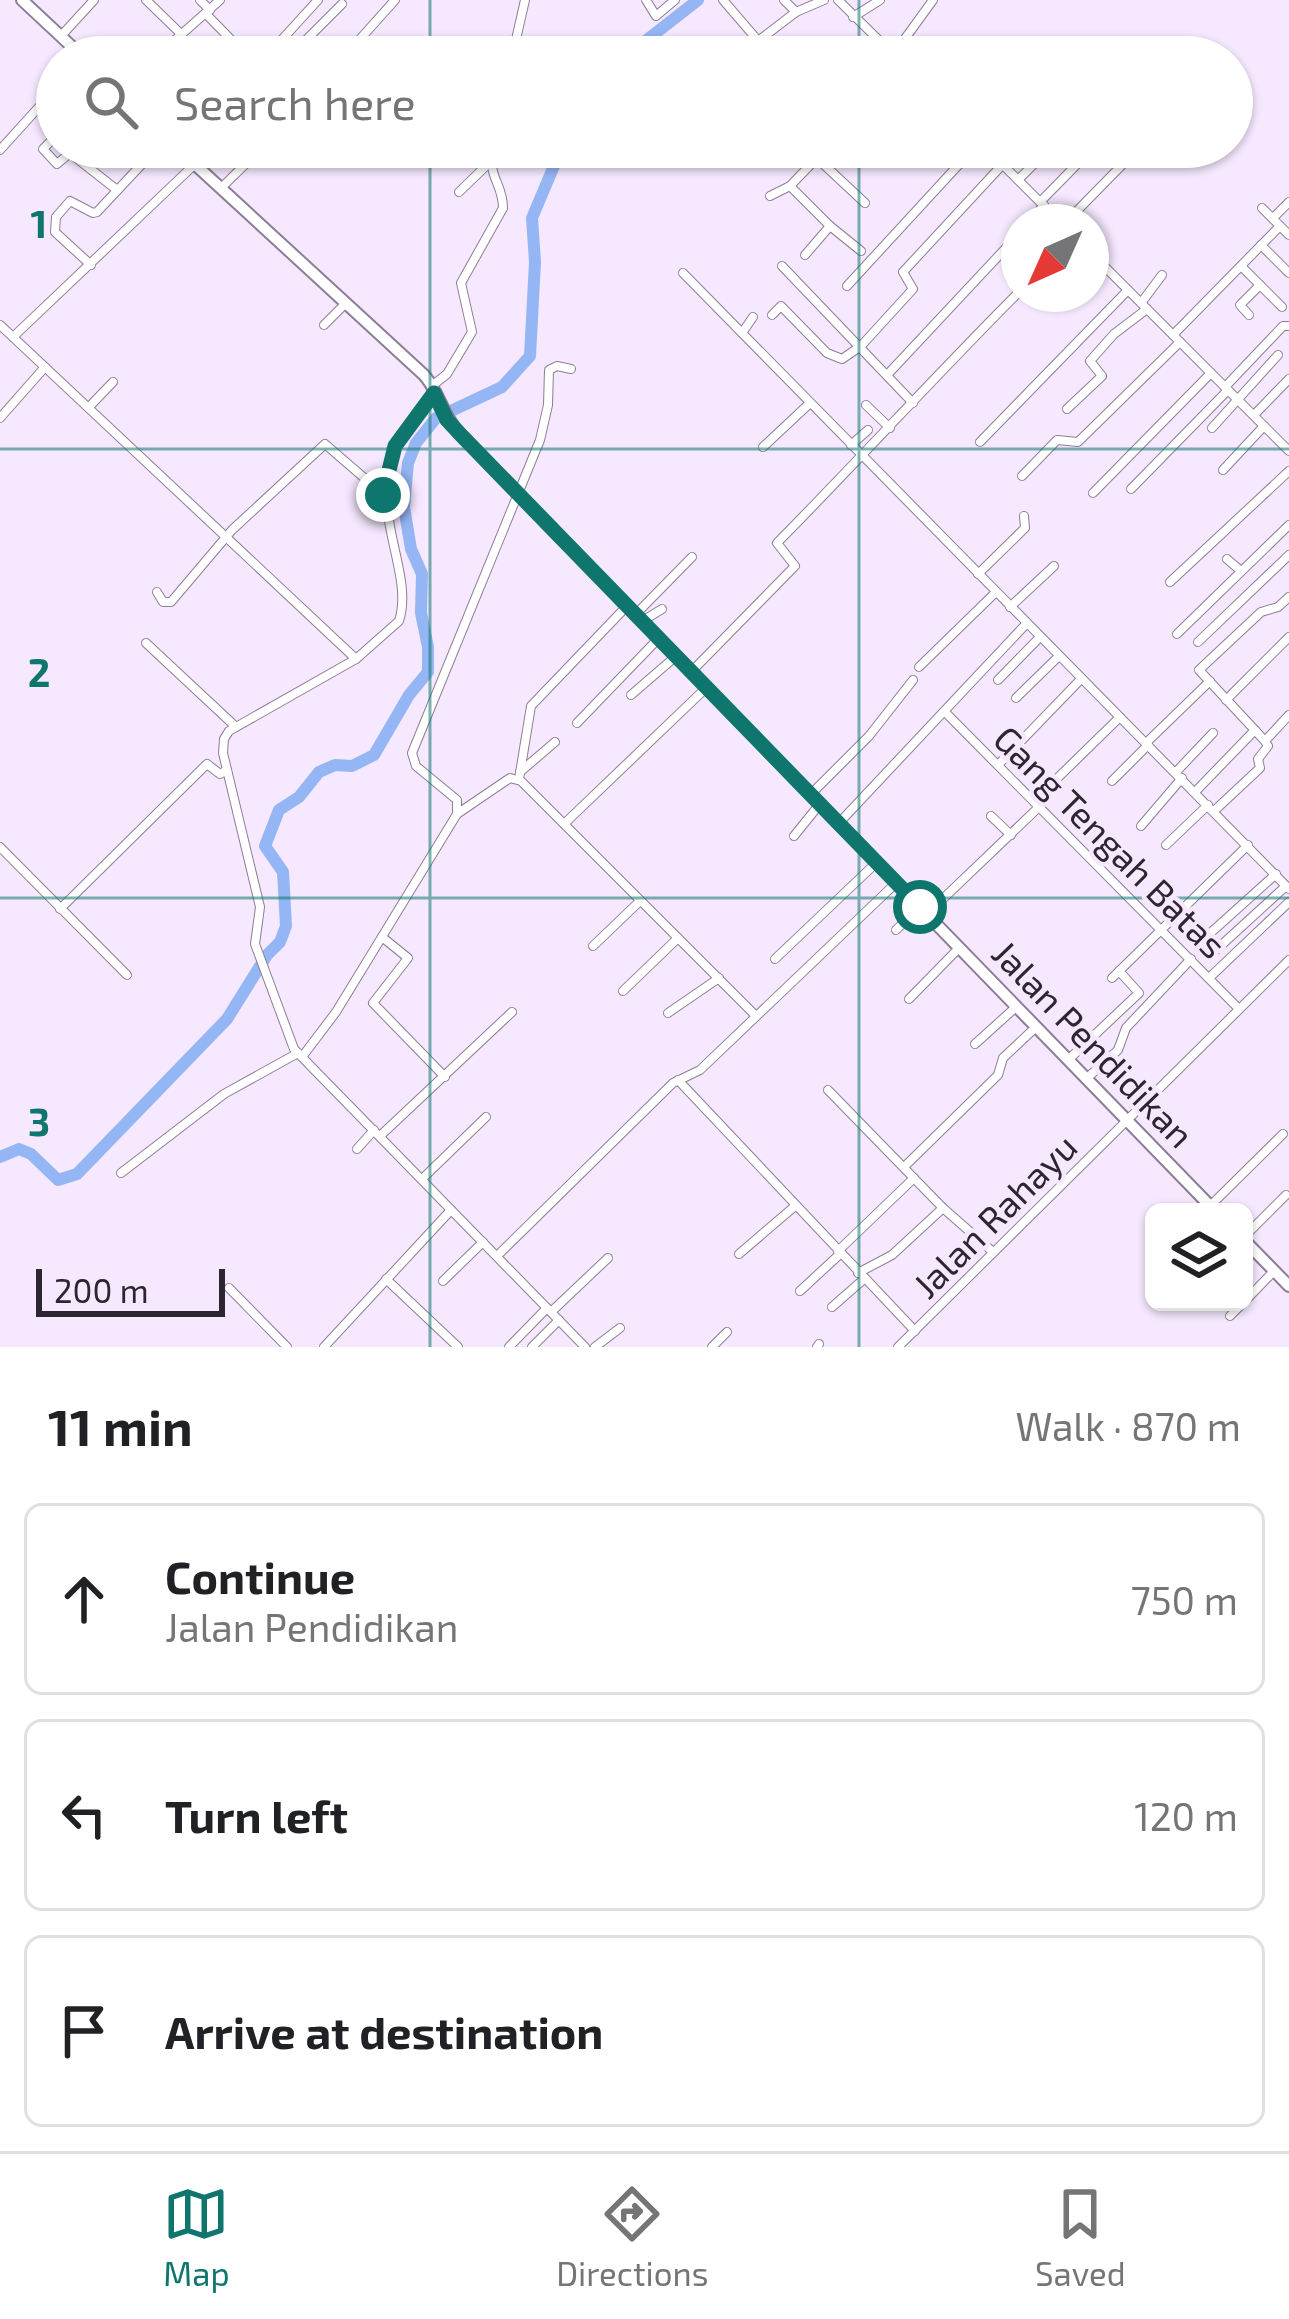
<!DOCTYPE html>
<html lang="en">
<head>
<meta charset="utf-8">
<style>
	:root { --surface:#fff; --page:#f2f2f2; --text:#202124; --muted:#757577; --line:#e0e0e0; --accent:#0f766e }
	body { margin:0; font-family:"Exo 2",sans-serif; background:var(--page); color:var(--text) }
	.controls { position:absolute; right:36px; bottom:36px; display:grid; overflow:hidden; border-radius:18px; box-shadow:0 3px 9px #0004 }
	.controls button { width:108px; height:108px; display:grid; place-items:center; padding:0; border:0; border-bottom:3px solid var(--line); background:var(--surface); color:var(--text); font:60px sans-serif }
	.compass { position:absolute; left:1001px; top:204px; width:108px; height:108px; border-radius:50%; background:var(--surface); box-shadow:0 3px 9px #0004; rotate:225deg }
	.scale { position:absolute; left:36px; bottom:30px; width:189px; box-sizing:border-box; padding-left:12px; border:6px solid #2d2630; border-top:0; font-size:33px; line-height:42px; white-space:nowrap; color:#2d2630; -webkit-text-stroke:9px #f6e8fe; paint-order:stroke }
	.stop { position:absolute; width:36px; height:36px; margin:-27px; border:9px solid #0f766e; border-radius:50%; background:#fff }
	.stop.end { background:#0f766e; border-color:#fff; box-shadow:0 3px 12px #0008 }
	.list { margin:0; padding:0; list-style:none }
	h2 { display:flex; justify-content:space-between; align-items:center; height:156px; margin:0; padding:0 48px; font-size:51px }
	h2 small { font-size:39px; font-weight:400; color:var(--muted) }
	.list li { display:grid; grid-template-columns:78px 1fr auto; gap:36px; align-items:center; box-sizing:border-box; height:192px; margin:0 24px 24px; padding:0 24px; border:3px solid var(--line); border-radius:18px }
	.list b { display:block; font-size:45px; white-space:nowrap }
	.list p { margin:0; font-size:39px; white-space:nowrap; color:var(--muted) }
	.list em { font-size:39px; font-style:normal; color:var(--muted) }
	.icon { flex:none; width:66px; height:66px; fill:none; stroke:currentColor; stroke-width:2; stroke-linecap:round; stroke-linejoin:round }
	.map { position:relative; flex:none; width:1289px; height:1347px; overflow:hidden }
	.search { position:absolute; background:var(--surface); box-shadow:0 3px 9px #0004; left:36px; right:36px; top:36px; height:132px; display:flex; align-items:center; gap:30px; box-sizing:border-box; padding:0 42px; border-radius:66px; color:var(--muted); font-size:45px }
	.sheet { height:804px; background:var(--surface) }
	nav { display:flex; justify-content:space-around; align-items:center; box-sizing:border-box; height:168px; border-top:3px solid var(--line); background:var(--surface); font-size:33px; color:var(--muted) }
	nav a { display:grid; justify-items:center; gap:6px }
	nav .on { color:var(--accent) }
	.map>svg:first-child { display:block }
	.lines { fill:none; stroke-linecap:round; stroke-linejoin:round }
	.river { stroke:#95b6f4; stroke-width:12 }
	.street-casing { stroke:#8d7d96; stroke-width:10 }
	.secondary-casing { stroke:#8d7d96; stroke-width:14 }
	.street { stroke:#fff; stroke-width:8 }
	.secondary { stroke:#fff; stroke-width:10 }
	.route { stroke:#0f766e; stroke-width:15 }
	.grid { fill:none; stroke:#0f766e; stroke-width:3; stroke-opacity:0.55 }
	.labels { text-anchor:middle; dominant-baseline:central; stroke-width:9; stroke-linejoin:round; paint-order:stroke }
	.street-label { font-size:36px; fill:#2d2630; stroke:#f6e8fe }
	.grid-label { font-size:39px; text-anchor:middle; font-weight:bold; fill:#0f766e; stroke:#f6e8fe; stroke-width:9; stroke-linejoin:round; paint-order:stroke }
</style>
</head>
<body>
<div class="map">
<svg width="1289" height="1347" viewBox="0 0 1289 1347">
	<rect width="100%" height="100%" fill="#f6e8fe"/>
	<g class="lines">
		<g class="river">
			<polyline points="625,57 698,0"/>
			<polyline points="0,1157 19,1149 31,1154 58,1180 77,1174 227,1019 267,955 280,942 286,926 283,872 265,846 279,810 299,797 319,772 335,765 352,766 374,755 409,695 428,672 428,647 421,613 422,574 411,549 404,507 408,463 416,443 436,418 502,387 530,356 535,262 532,218 562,147"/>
		</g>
		<defs>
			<g id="street">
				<polyline points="146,0 180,33"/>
				<polyline points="200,0 210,10"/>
				<polyline points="646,0 656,16 675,0"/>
				<polyline points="723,0 772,57"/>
				<polyline points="784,0 796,12 824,0"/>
				<polyline points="838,0 896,57"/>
				<polyline points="206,14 248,57"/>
				<polyline points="853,17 880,0"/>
				<polyline points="61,36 94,0"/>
				<polyline points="889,50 904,40 933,0"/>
				<polyline points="156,57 220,0"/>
				<polyline points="266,57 318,0"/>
				<polyline points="289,57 342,4"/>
				<polyline points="344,57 395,0"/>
				<polyline points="512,57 525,0"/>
				<polyline points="745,57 758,41 796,12"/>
				<polyline points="866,57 882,44"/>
				<polyline points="57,135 43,149 57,164 70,153 117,190"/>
				<polyline points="296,147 304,154"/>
				<polyline points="360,147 371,154 379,147"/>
				<polyline points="805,147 865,203"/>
				<polyline points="985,147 1060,222"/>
				<polyline points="0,150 57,87"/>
				<polyline points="1005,167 1024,147"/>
				<polyline points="1018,180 1046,152"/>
				<polyline points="221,188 263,147"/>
				<polyline points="459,192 489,163"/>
				<polyline points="770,196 790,186"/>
				<polyline points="1040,202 1094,147"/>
				<polyline points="1262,208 1289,235"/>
				<polyline points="1273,218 1289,202"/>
				<polyline points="1030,222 1044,205"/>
				<polyline points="1066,222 1122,165"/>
				<polyline points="830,226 861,251"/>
				<polyline points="1261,245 1289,273"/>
				<polyline points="1091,253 1289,451"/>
				<polyline points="805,255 830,226 790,186 817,158"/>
				<polyline points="91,265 55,232 56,217 70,201 93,213 97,212 158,147"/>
				<polyline points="782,266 913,403"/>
				<polyline points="1241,266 1282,307"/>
				<polyline points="683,273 1289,889"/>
				<polyline points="847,286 975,147"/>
				<polyline points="1141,303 1162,275"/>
				<polyline points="772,315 781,306 827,353 842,359 861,346 913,289 903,272 1003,164"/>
				<polyline points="1249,315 1240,305 1260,285"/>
				<polyline points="0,325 356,659"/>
				<polyline points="324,325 346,303"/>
				<polyline points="742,333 753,317"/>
				<polyline points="1173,335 1280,226"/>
				<polyline points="13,337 194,165"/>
				<polyline points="888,374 1019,234"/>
				<path d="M433 385 447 374 472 332 461 283 503 208C503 183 487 178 493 147"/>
				<polyline points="1225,387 1283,326 1289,326"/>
				<path d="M434 393C422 414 399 430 391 454 372 517 414 575 399 621L356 659 229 731 224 739 223 753 260 907 255 944 294 1049 585 1347"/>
				<polyline points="866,405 890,428"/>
				<polyline points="89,407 113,382"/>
				<polyline points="1067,409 1102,376 1090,361 1114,334 1147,309"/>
				<polyline points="1254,415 1289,379"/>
				<polyline points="0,418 45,367"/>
				<polyline points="1212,428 1278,355"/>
				<polyline points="980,442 1128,290"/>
				<polyline points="851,445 868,430"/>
				<polyline points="763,447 809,404"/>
				<polyline points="1223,470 1264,426"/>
				<polyline points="1022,476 1057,440 1078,442 1180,342"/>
				<polyline points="1131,489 1228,390"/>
				<polyline points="1093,493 1211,373"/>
				<polyline points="1227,559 1241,571"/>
				<polyline points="978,574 1025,528 1024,516"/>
				<polyline points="1170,582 1289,471"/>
				<polyline points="157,592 163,602 171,602 232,530 325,444 384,495"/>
				<polyline points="1010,607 1054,566"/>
				<polyline points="635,615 692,557"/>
				<polyline points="641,622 662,609"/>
				<polyline points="1177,634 1289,525"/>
				<polyline points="1198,642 1289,555"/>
				<polyline points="146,643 236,727"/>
				<polyline points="919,667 996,592"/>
				<path d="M692 671 795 566 777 543C859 460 937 374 1019 292"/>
				<polyline points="998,680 1040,637"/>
				<polyline points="631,695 675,657"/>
				<polyline points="1016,698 1059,656"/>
				<polyline points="1226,700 1289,637"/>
				<polyline points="945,712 1239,1009"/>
				<polyline points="577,723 658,639"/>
				<polyline points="1265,741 1199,670 1261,612 1278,607 1289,597"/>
				<polyline points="1146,743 1210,681"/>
				<polyline points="998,765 1081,679"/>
				<polyline points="520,772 555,742"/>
				<polyline points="1176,772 1213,733"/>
				<polyline points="519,779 531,706 626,607"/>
				<polyline points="1112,781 1148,745"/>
				<polyline points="1195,792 1255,730"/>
				<polyline points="811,794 869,736 913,680"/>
				<polyline points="1035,800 1120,717"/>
				<polyline points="1214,811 1260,768 1258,759 1268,746 1265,741 1289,715"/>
				<polyline points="457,813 457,800 416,766 412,753 540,440 548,405 549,370 557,366 571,369"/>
				<polyline points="991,816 1011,835"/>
				<polyline points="839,823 1027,623"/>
				<polyline points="564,824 706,688"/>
				<polyline points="1141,826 1182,778"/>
				<polyline points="794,836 819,805"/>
				<polyline points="1166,845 1208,805"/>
				<polyline points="0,847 127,975"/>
				<polyline points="60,909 207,764 220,774 227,770"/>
				<polyline points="927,914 1040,806"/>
				<polyline points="896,930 920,907"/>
				<polyline points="382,937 408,958 373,1003 445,1077"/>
				<polyline points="1206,937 1276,874"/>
				<polyline points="593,946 640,901"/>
				<polyline points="1216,950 1286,886"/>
				<polyline points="775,959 876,863"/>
				<polyline points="1112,978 1248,845"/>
				<polyline points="1209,978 1289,902"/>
				<polyline points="623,991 678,938"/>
				<polyline points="909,999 959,948"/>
				<polyline points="668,1013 719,978"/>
				<polyline points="975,1044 1016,1007"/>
				<polyline points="302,1057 336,1012 457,814 510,778 521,781 756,1016"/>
				<polyline points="1068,1060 1139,993 1119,971"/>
				<polyline points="1086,1079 1118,1050 1126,1028 1191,959"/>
				<polyline points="678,1080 915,1331"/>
				<polyline points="828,1090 943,1208 993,1252"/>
				<polyline points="380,1136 512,1012"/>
				<polyline points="357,1149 374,1130"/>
				<polyline points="904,1167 998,1075 1003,1058 1036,1027"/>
				<polyline points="121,1173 224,1094 298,1053"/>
				<polyline points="422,1179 486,1117"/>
				<polyline points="1210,1206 1283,1134"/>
				<polyline points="1244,1237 1286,1195"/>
				<polyline points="838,1251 914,1178"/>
				<polyline points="739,1254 795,1206"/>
				<polyline points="497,1256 673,1083 700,1070 896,883"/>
				<polyline points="858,1273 892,1255 943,1208"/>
				<polyline points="386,1279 458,1347"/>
				<polyline points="443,1281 483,1242"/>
				<polyline points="229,1288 287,1347"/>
				<polyline points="800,1291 840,1254"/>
				<polyline points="1244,1302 1274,1271"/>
				<polyline points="832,1307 864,1279"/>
				<polyline points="551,1312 608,1258"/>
				<polyline points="1230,1316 1244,1302"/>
				<polyline points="324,1347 451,1210"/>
				<polyline points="509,1347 547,1308"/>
				<polyline points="532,1347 559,1320"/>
				<polyline points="595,1347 620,1328"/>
				<polyline points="712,1347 727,1332"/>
				<polyline points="817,1347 819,1344"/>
				<polyline points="898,1347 1289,960"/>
			</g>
			<g id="secondary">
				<polyline points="22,0 83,57"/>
				<path d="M176 147 424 375C440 393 443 417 461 435L1216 1212"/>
				<polyline points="1244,1240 1289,1286"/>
			</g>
		</defs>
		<use href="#street" class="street-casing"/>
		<use href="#secondary" class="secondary-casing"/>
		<use href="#street" class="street"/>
		<use href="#secondary" class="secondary"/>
	</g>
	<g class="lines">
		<polyline class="route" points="383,495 395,446 434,393 447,420 461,435 920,907"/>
	</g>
	<path class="grid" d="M430 0V57M859 0V57M430 147V1347M859 147V1347M0 449H1289M0 898H1289"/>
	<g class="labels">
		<g class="street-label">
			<text transform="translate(1111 841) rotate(45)">Gang Tengah Batas</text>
			<text transform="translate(1094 1043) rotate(46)">Jalan Pendidikan</text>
			<text transform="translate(994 1215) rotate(-45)">Jalan Rahayu</text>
		</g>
	</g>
	<g class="grid-label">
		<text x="39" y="238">1</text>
		<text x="39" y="687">2</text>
		<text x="39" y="1136">3</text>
	</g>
</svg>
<div class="controls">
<button><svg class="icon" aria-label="layers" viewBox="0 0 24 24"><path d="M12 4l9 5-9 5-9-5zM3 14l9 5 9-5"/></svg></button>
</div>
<svg class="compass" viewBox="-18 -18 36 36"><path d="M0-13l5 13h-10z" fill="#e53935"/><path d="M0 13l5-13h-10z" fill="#757577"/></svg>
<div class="scale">200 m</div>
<div class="stop" style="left:920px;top:907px"></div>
<div class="stop end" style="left:383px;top:495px"></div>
<div class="search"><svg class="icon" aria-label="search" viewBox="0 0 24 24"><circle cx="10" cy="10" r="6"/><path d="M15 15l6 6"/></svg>Search here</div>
</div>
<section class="sheet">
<h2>11 min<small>Walk · 870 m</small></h2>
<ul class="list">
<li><svg class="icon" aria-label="ahead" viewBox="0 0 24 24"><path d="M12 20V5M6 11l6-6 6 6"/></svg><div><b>Continue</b><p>Jalan Pendidikan</p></div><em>750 m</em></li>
<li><svg class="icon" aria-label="left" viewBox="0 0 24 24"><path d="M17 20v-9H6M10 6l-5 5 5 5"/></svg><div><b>Turn left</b></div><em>120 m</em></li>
<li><svg class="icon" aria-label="arrive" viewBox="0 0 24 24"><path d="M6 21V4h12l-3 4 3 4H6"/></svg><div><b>Arrive at destination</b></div></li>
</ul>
</section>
<nav>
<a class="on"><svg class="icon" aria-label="map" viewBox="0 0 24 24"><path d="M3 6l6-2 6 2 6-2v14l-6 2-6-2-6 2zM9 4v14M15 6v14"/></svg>Map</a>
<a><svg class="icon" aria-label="directions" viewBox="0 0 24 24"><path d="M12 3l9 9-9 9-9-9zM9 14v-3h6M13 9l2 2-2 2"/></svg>Directions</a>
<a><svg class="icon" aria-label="saved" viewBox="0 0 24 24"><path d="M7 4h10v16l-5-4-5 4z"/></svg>Saved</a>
</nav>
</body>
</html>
